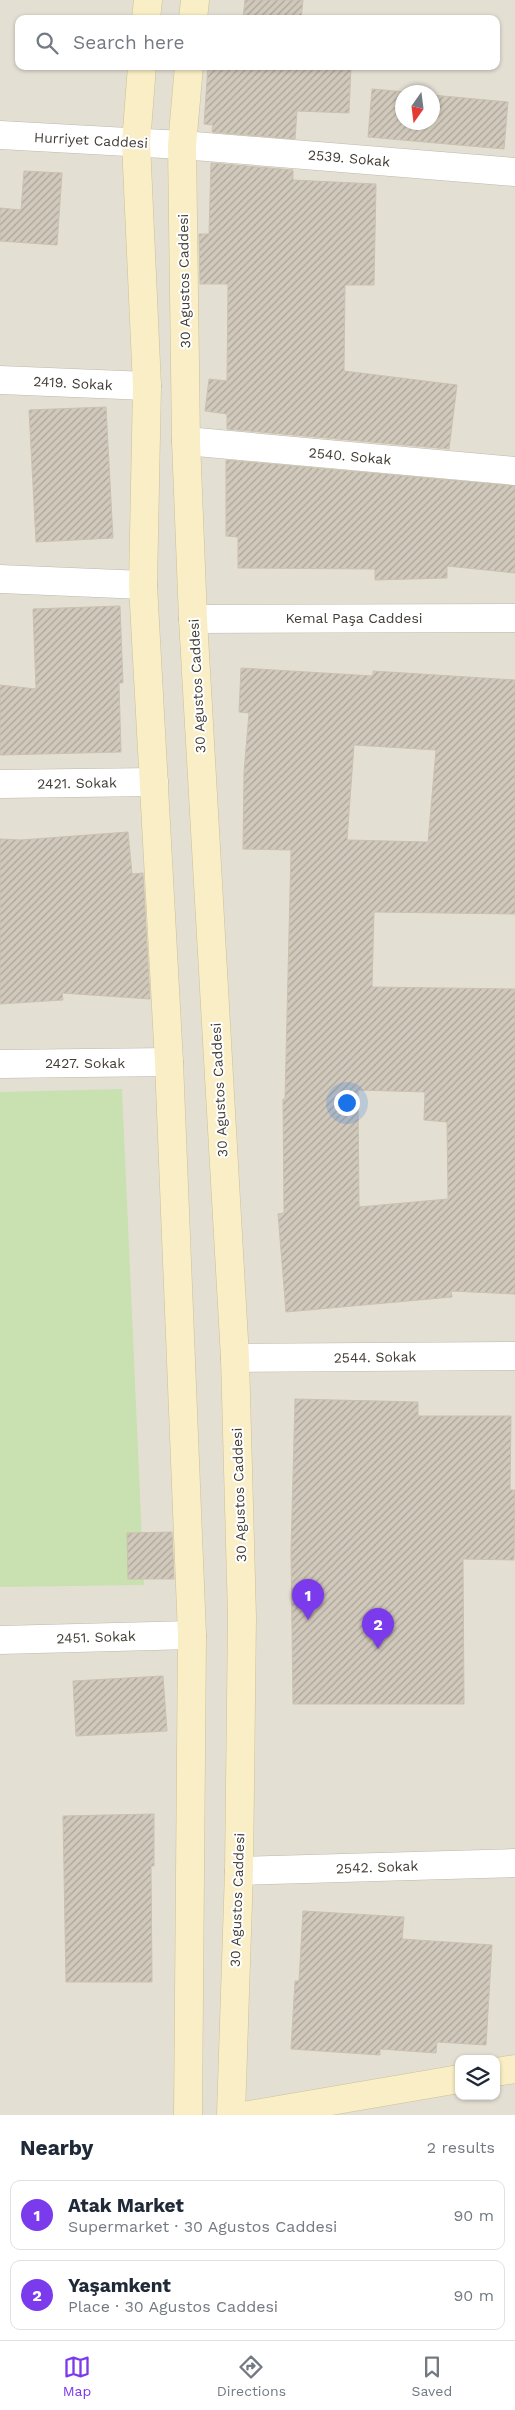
<!DOCTYPE html>
<html lang="en">
<head>
<meta charset="utf-8">
<style>
	:root { --surface:#fff; --page:#f2f2f3; --text:#1f2937; --muted:#747a83; --line:#e0e1e3; --accent:#7c3aed }
	body { margin:0; font-family:"Work Sans",sans-serif; background:var(--page); color:var(--text) }
	.controls { position:absolute; right:15px; bottom:15px; display:grid; overflow:hidden; border-radius:10px; box-shadow:0 1px 4px #0004 }
	.controls button { width:45px; height:45px; display:grid; place-items:center; padding:0; border:0; border-bottom:1px solid var(--line); background:var(--surface); color:var(--text); font:25px sans-serif }
	.compass { position:absolute; left:395px; top:85px; width:45px; height:45px; border-radius:50%; background:var(--surface); box-shadow:0 1px 4px #0004; rotate:194deg }
	.you { position:absolute; left:346px; top:1102px; width:18px; height:18px; margin:-12px; border:4px solid #fff; border-radius:50%; background:#1a73e8; box-shadow:0 0 0 8px #1a73e833 }
	.badge { display:grid; place-items:center; width:32px; height:32px; border-radius:50%; background:var(--accent); color:#fff; font-size:16px; font-weight:700 }
	.pin { position:absolute; translate:-50% -41px; filter:drop-shadow(0 1px 2px #0008) }
	.pin::after { content:''; position:absolute; top:26px; width:18px; height:15px; background:inherit; clip-path:polygon(0 0,100% 0,50% 100%) }
	.list { margin:0; padding:0; list-style:none }
	h2 { display:flex; justify-content:space-between; align-items:center; height:65px; margin:0; padding:0 20px; font-size:21px }
	h2 small { font-size:16px; font-weight:400; color:var(--muted) }
	.list li { display:grid; grid-template-columns:32px 1fr auto; gap:15px; align-items:center; box-sizing:border-box; height:70px; margin:0 10px 10px; padding:0 10px; border:1px solid var(--line); border-radius:10px }
	.list b { display:block; font-size:19px; white-space:nowrap }
	.list p { margin:0; font-size:16px; white-space:nowrap; color:var(--muted) }
	.list em { font-size:16px; font-style:normal; color:var(--muted) }
	.icon { flex:none; width:28px; height:28px; fill:none; stroke:currentColor; stroke-width:2; stroke-linecap:round; stroke-linejoin:round }
	.map { position:relative; flex:none; width:515px; height:2115px; overflow:hidden }
	.search { position:absolute; background:var(--surface); box-shadow:0 1px 4px #0004; left:15px; right:15px; top:15px; height:55px; display:flex; align-items:center; gap:12px; box-sizing:border-box; padding:0 18px; border-radius:10px; color:var(--muted); font-size:19px }
	.sheet { height:225px; background:var(--surface) }
	nav { display:flex; justify-content:space-around; align-items:center; box-sizing:border-box; height:70px; border-top:1px solid var(--line); background:var(--surface); font-size:14px; color:var(--muted) }
	nav a { display:grid; justify-items:center; gap:2px }
	nav .on { color:var(--accent) }
	.map>svg:first-child { display:block }
	.residential { fill:#e4dfd3; fill-rule:evenodd }
	.green { fill:#c9e1b0 }
	.building { fill:url(#building-hatch); stroke:#cbc1af; fill-rule:evenodd }
	.lines { fill:none; stroke-linecap:round; stroke-linejoin:round }
	.minor-casing { stroke:#bdb8ab; stroke-width:29 }
	.tertiary-casing { stroke:#bdb8ab; stroke-width:29 }
	.secondary-casing { stroke:#ccc197; stroke-width:29 }
	.minor { stroke:#fff; stroke-width:28 }
	.tertiary { stroke:#fff; stroke-width:28 }
	.secondary { stroke:#f9eec5; stroke-width:28 }
	.labels { text-anchor:middle; dominant-baseline:central; stroke-width:4; stroke-linejoin:round; paint-order:stroke }
	.street-label { font-size:14px; fill:#423d35; stroke:#fff }
</style>
</head>
<body>
<div class="map">
<svg width="515" height="2115" viewBox="0 0 515 2115">
	<defs>
		<pattern id="building-hatch" width="6" height="6" patternUnits="userSpaceOnUse" patternTransform="scale(1.25)"><rect width="6" height="6" fill="#d1c9bb"/><path d="M-1 1l2-2M0 6l6-6M5 7l2-2" fill="none" stroke="#aba499"/></pattern>
	</defs>
	<rect width="100%" height="100%" fill="#f0ede4"/>
	<path class="residential" d="M0 0H515V2115H0ZM19 19H496V66H19ZM402 92H432V122H402ZM459 2059H496V2096H459Z"/>
	<polygon class="green" points="122,1089 144,1585 0,1587 0,1092"/>
	<g class="building">
		<polygon points="245,0 303,0 301,19 243,19"/>
		<polygon points="208,66 351,66 349,113 297,111 295,139 212,132 213,125 204,124"/>
		<polygon points="372,89 407,92 402,92 402,122 432,122 432,95 508,102 504,149 368,137"/>
		<polygon points="211,163 293,170 293,180 376,184 374,285 345,285 344,371 457,385 449,449 227,429 227,414 205,411 209,379 227,381 228,284 200,284 199,234 209,234"/>
		<polygon points="24,171 62,173 57,245 0,241 0,208 21,210"/>
		<polygon points="106,407 113,538 36,542 29,410"/>
		<polygon points="226,460 515,486 515,573 447,566 447,578 375,580 375,569 238,568 238,537 226,536"/>
		<polygon points="120,606 123,683 119,683 121,752 0,755 0,685 36,689 33,609"/>
		<path d="M241 668 373 676V671L515 680V914L374 912 372 987 515 989V1294L451 1291 452 1297 286 1312 278 1214 284 1213 283 1099H285L291 850 243 849 244 772 249 713 239 712ZM354 745 436 750 428 842 347 840ZM358 1090 425 1092 424 1120 447 1122 448 1199 359 1207Z"/>
		<polygon points="128,832 132,874 143,873 150,999 62,993 63,1000 0,1004 0,839 21,840"/>
		<polygon points="295,1399 418,1402 418,1416 511,1416 510,1490 515,1490 514,1560 463,1559 464,1704 293,1704 291,1551"/>
		<polygon points="172,1532 174,1579 128,1579 127,1533"/>
		<polygon points="163,1676 167,1731 76,1736 73,1681"/>
		<polygon points="154,1814 154,1866 151,1866 152,1982 66,1982 63,1816"/>
		<polygon points="303,1911 404,1917 402,1939 492,1945 486,2045 437,2042 436,2053 380,2049 380,2055 291,2049 295,1981 299,1981"/>
	</g>
	<g class="lines">
		<defs>
			<g id="minor">
				<polyline points="182,145 515,172"/>
				<polyline points="0,380 147,386"/>
				<polyline points="186,441 515,471"/>
				<polyline points="0,579 143,585"/>
				<polyline points="0,784 154,782"/>
				<polyline points="0,1064 169,1062"/>
				<polyline points="235,1358 515,1356"/>
				<polyline points="0,1640 192,1635"/>
				<polyline points="239,1871 515,1863"/>
			</g>
			<g id="tertiary">
				<polyline points="0,135 182,145"/>
				<polyline points="193,619 515,618"/>
			</g>
			<g id="secondary">
				<polyline points="146,19 148,0"/>
				<polyline points="193,19 195,0"/>
				<polyline points="142,66 136,143 147,386 143,585 169,1062 192,1635 188,2115"/>
				<polyline points="189,66 182,145 186,441 193,619 235,1358 242,1617 239,1871 231,2115"/>
				<polyline points="496,2072 515,2069"/>
				<polyline points="249,2115 459,2079"/>
			</g>
		</defs>
		<use href="#minor" class="minor-casing"/>
		<use href="#tertiary" class="tertiary-casing"/>
		<use href="#secondary" class="secondary-casing"/>
		<use href="#minor" class="minor"/>
		<use href="#tertiary" class="tertiary"/>
		<use href="#secondary" class="secondary"/>
	</g>
	<g class="labels">
		<g class="street-label">
			<text transform="translate(91 140) rotate(3)">Hurriyet Caddesi</text>
			<text transform="translate(349 158) rotate(5)">2539. Sokak</text>
			<text transform="translate(184 281) rotate(-91)">30 Agustos Caddesi</text>
			<text transform="translate(73 383) rotate(3)">2419. Sokak</text>
			<text transform="translate(350 456) rotate(5)">2540. Sokak</text>
			<text x="354" y="618">Kemal Paşa Caddesi</text>
			<text transform="translate(197 686) rotate(-93)">30 Agustos Caddesi</text>
			<text transform="translate(77 783) rotate(-1)">2421. Sokak</text>
			<text x="85" y="1063">2427. Sokak</text>
			<text transform="translate(219 1090) rotate(-93)">30 Agustos Caddesi</text>
			<text transform="translate(375 1357) rotate(-1)">2544. Sokak</text>
			<text transform="translate(239 1495) rotate(-92)">30 Agustos Caddesi</text>
			<text transform="translate(96 1637) rotate(-2)">2451. Sokak</text>
			<text transform="translate(377 1867) rotate(-2)">2542. Sokak</text>
			<text transform="translate(237 1900) rotate(-88)">30 Agustos Caddesi</text>
		</g>
	</g>
</svg>
<div class="controls">
<button><svg class="icon" aria-label="layers" viewBox="0 0 24 24"><path d="M12 4l9 5-9 5-9-5zM3 14l9 5 9-5"/></svg></button>
</div>
<svg class="compass" viewBox="-18 -18 36 36"><path d="M0-13l5 13h-10z" fill="#e53935"/><path d="M0 13l5-13h-10z" fill="#747a83"/></svg>
<div class="you"></div>
<div class="pin badge" style="left:308px;top:1620px">1</div>
<div class="pin badge" style="left:378px;top:1649px">2</div>
<div class="search"><svg class="icon" aria-label="search" viewBox="0 0 24 24"><circle cx="10" cy="10" r="6"/><path d="M15 15l6 6"/></svg>Search here</div>
</div>
<section class="sheet">
<h2>Nearby<small>2 results</small></h2>
<ul class="list">
<li><span class="badge">1</span><div><b>Atak Market</b><p>Supermarket · 30 Agustos Caddesi</p></div><em>90 m</em></li>
<li><span class="badge">2</span><div><b>Yaşamkent</b><p>Place · 30 Agustos Caddesi</p></div><em>90 m</em></li>
</ul>
</section>
<nav>
<a class="on"><svg class="icon" aria-label="map" viewBox="0 0 24 24"><path d="M3 6l6-2 6 2 6-2v14l-6 2-6-2-6 2zM9 4v14M15 6v14"/></svg>Map</a>
<a><svg class="icon" aria-label="directions" viewBox="0 0 24 24"><path d="M12 3l9 9-9 9-9-9zM9 14v-3h6M13 9l2 2-2 2"/></svg>Directions</a>
<a><svg class="icon" aria-label="saved" viewBox="0 0 24 24"><path d="M7 4h10v16l-5-4-5 4z"/></svg>Saved</a>
</nav>
</body>
</html>
